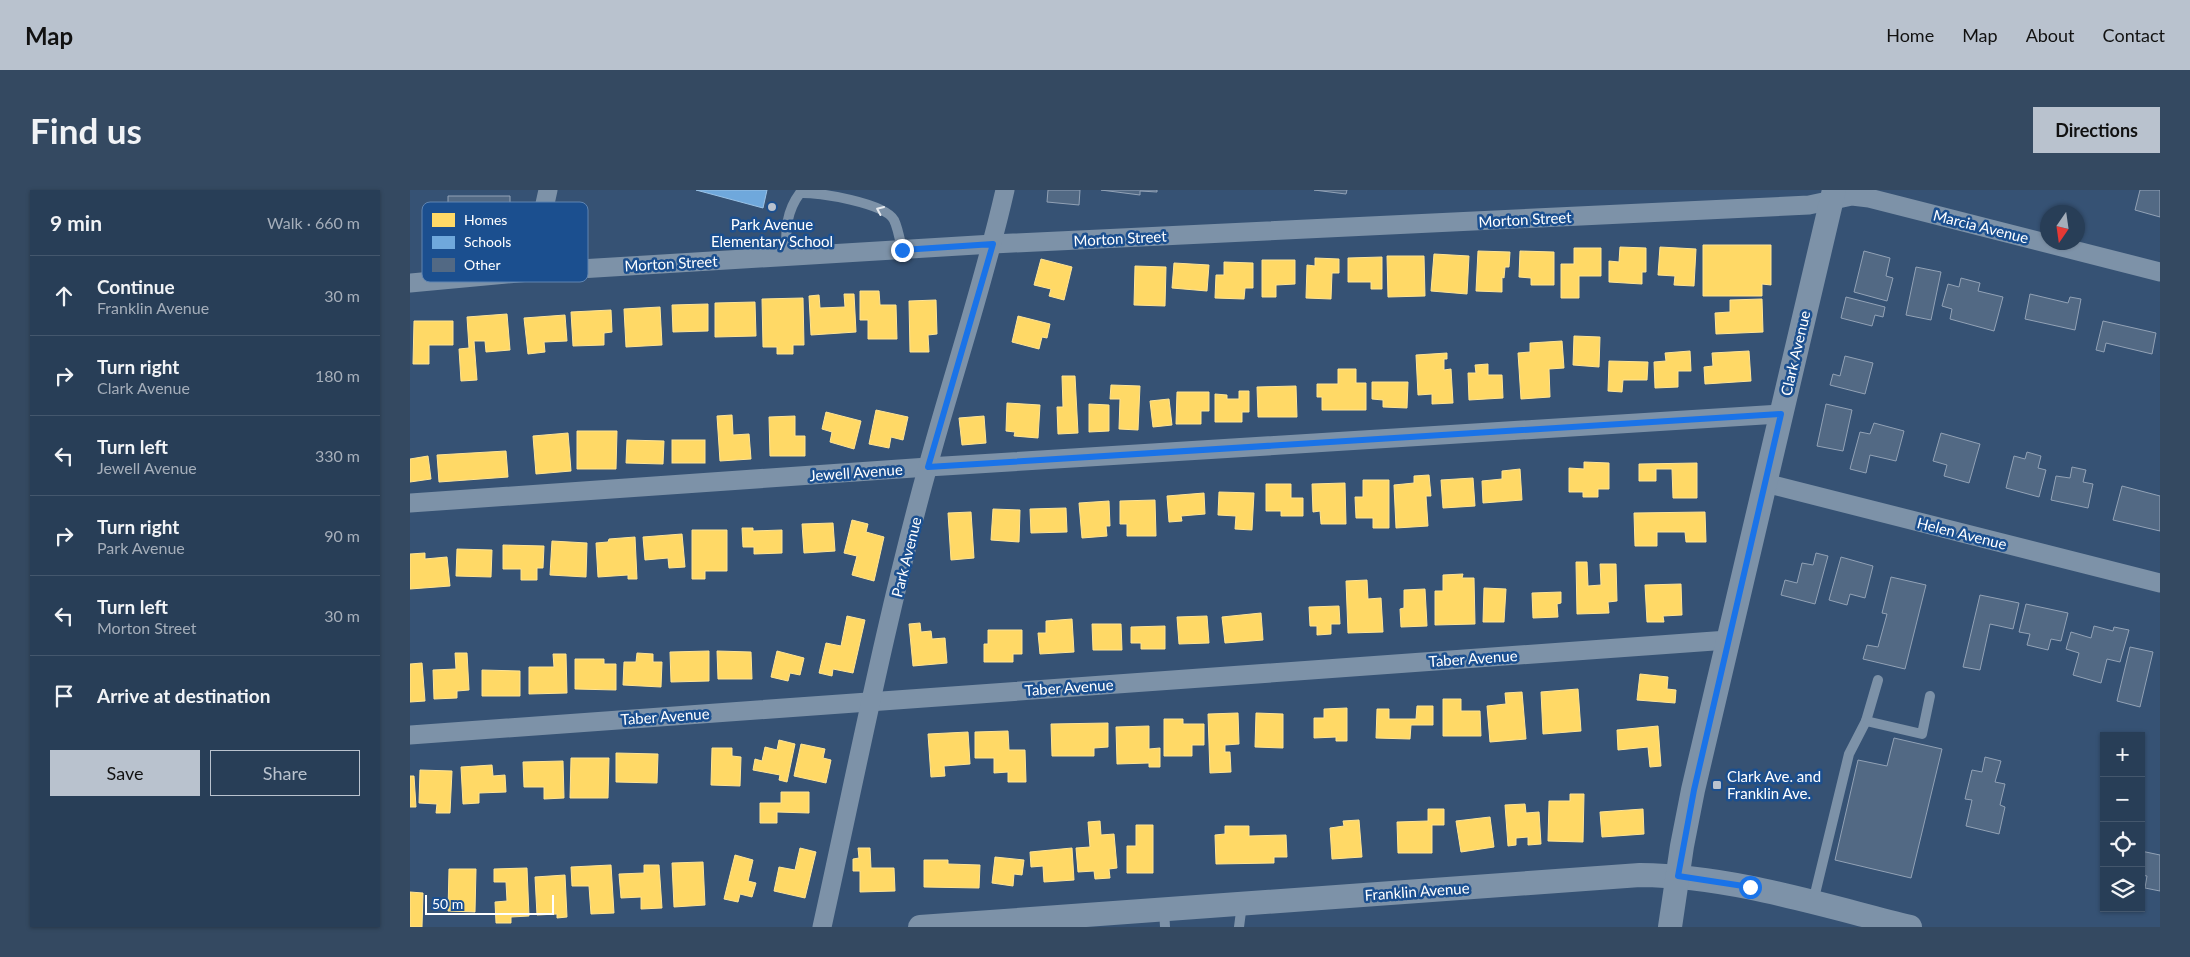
<!DOCTYPE html>
<html lang="en">
<head>
<meta charset="utf-8">
<style>
	:root { --surface:#283e57; --page:#344961; --text:#f1f3f6; --muted:#a5aeba; --line:#44576d; --accent:#b9c2ce }
	body { margin:0; font-family:Lato,sans-serif; background:var(--page); color:var(--text) }
	.controls { position:absolute; right:15px; bottom:15px; display:grid; overflow:hidden; border-radius:0px; box-shadow:0 1px 4px #0004 }
	.controls button { width:45px; height:45px; display:grid; place-items:center; padding:0; border:0; border-bottom:1px solid var(--line); background:var(--surface); color:var(--text); font:25px sans-serif }
	.compass { position:absolute; left:1630px; top:15px; width:45px; height:45px; border-radius:50%; background:var(--surface); box-shadow:0 1px 4px #0004; rotate:193deg }
	.scale { position:absolute; left:15px; bottom:12px; width:129px; box-sizing:border-box; padding-left:5px; border:2px solid #fff; border-top:0; font-size:14px; line-height:18px; white-space:nowrap; color:#fff; -webkit-text-stroke:4px #1b4f8f; paint-order:stroke }
	.stop { position:absolute; width:15px; height:15px; margin:-11px; border:4px solid #1a73e8; border-radius:50%; background:#fff }
	.stop.end { background:#1a73e8; border-color:#fff; box-shadow:0 1px 5px #0008 }
	.list { margin:0; padding:0; list-style:none }
	h2 { display:flex; justify-content:space-between; align-items:center; height:65px; margin:0; padding:0 20px; font-size:21px }
	h2 small { font-size:16px; font-weight:400; color:var(--muted) }
	.list li { display:grid; grid-template-columns:32px 1fr auto; gap:15px; align-items:center; box-sizing:border-box; height:80px; padding:0 20px; border-top:1px solid var(--line) }
	.list b { display:block; font-size:19px; white-space:nowrap }
	.list p { margin:0; font-size:16px; white-space:nowrap; color:var(--muted) }
	.list em { font-size:16px; font-style:normal; color:var(--muted) }
	.actions { display:flex; gap:10px; padding:15px 20px }
	.actions a { flex:1; padding:11px 0; border:1px solid var(--accent); border-radius:0px; text-align:center; font-size:18px; color:var(--accent) }
	.actions .main { background:var(--accent); color:#111 }
	.icon { flex:none; width:28px; height:28px; fill:none; stroke:currentColor; stroke-width:2; stroke-linecap:round; stroke-linejoin:round }
	.map { position:relative; flex:none; width:1750px; height:737px; overflow:hidden; border-radius:0px }
	header { display:flex; align-items:center; gap:30px; box-sizing:border-box; height:70px; padding:0 25px; background:var(--accent); color:#111 }
	header strong { font-size:24px }
	nav { display:flex; gap:28px; margin-inline-start:auto; font-size:18px }
	.intro { display:flex; align-items:center; justify-content:space-between; box-sizing:border-box; height:120px; padding:0 30px }
	h1 { margin:0; font-size:35px }
	.button { padding:12px 22px; border-radius:0px; background:var(--accent); color:#111; font-size:18px; font-weight:700 }
	main { display:flex; gap:30px; padding:0 30px }
	aside { flex:1; background:var(--surface); border-radius:0px; box-shadow:0 1px 4px #0004 }
	.map>svg:first-child { display:block }
	.homes { fill:#ffd966; stroke:#ffe494 }
	.schools { fill:#6fa8dc; stroke:#9ac2e6 }
	.building { fill:#526984; stroke:#92a2b6 }
	.lines { fill:none; stroke-linecap:round; stroke-linejoin:round }
	.service { stroke:#7d92a8; stroke-width:10 }
	.minor { stroke:#7d92a8; stroke-width:19 }
	.tertiary { stroke:#7d92a8; stroke-width:24 }
	.oneway { stroke:#e5e9ee }
	.route { stroke:#1a73e8; stroke-width:6 }
	.poi-dot { fill:#b9c2ce; stroke:#1b4f8f; stroke-width:2 }
	.labels { text-anchor:middle; dominant-baseline:central; stroke-width:5; stroke-linejoin:round; paint-order:stroke }
	.street-label { font-size:15px; fill:#fff; stroke:#1b4f8f }
	.poi-label { font-size:15px; fill:#fff; stroke:#1b4f8f }
	.key { fill:#1b4f8f; stroke:#5f84b1; stroke-width:1 }
	.key-label { font-size:14px; fill:#fff }
</style>
</head>
<body>
<header>
<strong>Map</strong>
<nav><a>Home</a><a>Map</a><a>About</a><a>Contact</a></nav>
</header>
<div class="intro"><h1>Find us</h1><a class="button">Directions</a></div>
<main>
<aside>
<h2>9 min<small>Walk · 660 m</small></h2>
<ul class="list">
<li><svg class="icon" aria-label="ahead" viewBox="0 0 24 24"><path d="M12 20V5M6 11l6-6 6 6"/></svg><div><b>Continue</b><p>Franklin Avenue</p></div><em>30 m</em></li>
<li><svg class="icon" aria-label="right" viewBox="0 0 24 24"><path d="M7 20v-9h11M14 6l5 5-5 5"/></svg><div><b>Turn right</b><p>Clark Avenue</p></div><em>180 m</em></li>
<li><svg class="icon" aria-label="left" viewBox="0 0 24 24"><path d="M17 20v-9H6M10 6l-5 5 5 5"/></svg><div><b>Turn left</b><p>Jewell Avenue</p></div><em>330 m</em></li>
<li><svg class="icon" aria-label="right" viewBox="0 0 24 24"><path d="M7 20v-9h11M14 6l5 5-5 5"/></svg><div><b>Turn right</b><p>Park Avenue</p></div><em>90 m</em></li>
<li><svg class="icon" aria-label="left" viewBox="0 0 24 24"><path d="M17 20v-9H6M10 6l-5 5 5 5"/></svg><div><b>Turn left</b><p>Morton Street</p></div><em>30 m</em></li>
<li><svg class="icon" aria-label="arrive" viewBox="0 0 24 24"><path d="M6 21V4h12l-3 4 3 4H6"/></svg><div><b>Arrive at destination</b></div></li>
</ul>
<div class="actions"><a class="main">Save</a><a>Share</a></div>
</aside>
<div class="map">
<svg width="1750" height="737" viewBox="0 0 1750 737">
	<rect width="100%" height="100%" fill="#365274"/>
	<g class="homes">
		<polygon points="1293,55 1361,55 1361,95 1352,94 1352,106 1293,106"/>
		<polygon points="1210,57 1236,58 1236,82 1232,82 1232,94 1199,92 1199,71 1209,72"/>
		<polygon points="1250,57 1286,59 1284,96 1264,95 1265,86 1248,85"/>
		<polygon points="1164,58 1191,58 1191,86 1169,86 1169,108 1151,108 1151,74 1164,74"/>
		<polygon points="1068,61 1100,62 1099,77 1095,77 1094,88 1092,87 1092,102 1066,101"/>
		<polygon points="1110,61 1144,62 1144,95 1121,95 1121,88 1109,87"/>
		<polygon points="1024,64 1059,66 1057,104 1021,101"/>
		<polygon points="977,66 1014,66 1015,106 978,107"/>
		<polygon points="972,67 972,99 961,99 961,92 938,92 938,68"/>
		<polygon points="905,68 929,69 929,83 922,83 921,109 896,108 897,75 905,76"/>
		<polygon points="631,69 662,77 654,110 639,106 641,99 624,95"/>
		<polygon points="852,70 885,70 885,94 866,95 866,107 852,107"/>
		<polygon points="814,72 843,73 843,98 835,98 834,109 805,108 806,85 814,85"/>
		<polygon points="764,73 799,75 797,101 762,98"/>
		<polygon points="725,76 756,77 755,116 724,115"/>
		<polygon points="450,101 469,101 470,115 486,115 487,149 458,149 458,130 450,130"/>
		<polygon points="434,104 444,104 446,142 401,145 399,106 409,105 410,118 435,117"/>
		<polygon points="393,108 394,155 383,155 383,164 367,164 367,157 353,157 352,109"/>
		<polygon points="1352,109 1353,142 1306,144 1305,123 1320,122 1320,110"/>
		<polygon points="526,110 527,144 518,145 519,162 500,162 499,111"/>
		<polygon points="345,112 346,146 305,147 305,113"/>
		<polygon points="298,114 298,141 263,142 262,115"/>
		<polygon points="250,117 252,155 216,157 214,119"/>
		<polygon points="201,120 202,142 194,143 194,155 163,156 161,122"/>
		<polygon points="97,124 100,160 76,162 75,151 64,151 67,190 51,191 49,159 59,158 57,127"/>
		<polygon points="155,125 157,151 134,152 135,162 118,164 114,128"/>
		<polygon points="608,126 640,134 637,148 632,147 629,159 602,152"/>
		<polygon points="4,131 43,131 43,155 19,155 19,174 3,174"/>
		<polygon points="1164,146 1190,147 1189,177 1163,175"/>
		<polygon points="1152,151 1154,178 1139,179 1140,207 1111,209 1108,163 1120,162 1120,153"/>
		<polygon points="1280,161 1281,181 1268,181 1268,197 1245,198 1244,172 1256,171 1255,163"/>
		<polygon points="1339,161 1341,191 1295,194 1294,177 1303,176 1302,163"/>
		<polygon points="1037,163 1037,169 1034,169 1034,180 1041,179 1043,213 1022,214 1022,204 1008,205 1006,165"/>
		<polygon points="1199,171 1238,172 1237,190 1213,190 1212,202 1198,201"/>
		<polygon points="1078,174 1078,185 1092,185 1093,208 1059,210 1058,183 1066,183 1065,175"/>
		<polygon points="928,179 946,179 946,193 956,193 956,220 912,220 912,207 907,207 907,194 928,194"/>
		<polygon points="652,186 665,186 668,243 648,244 647,217 653,217"/>
		<polygon points="962,192 998,192 997,218 973,217 973,210 962,209"/>
		<polygon points="701,195 730,196 728,240 709,239 710,209 700,209"/>
		<polygon points="886,196 887,227 848,227 847,197"/>
		<polygon points="829,201 839,201 839,222 832,222 832,232 805,232 805,204 817,205 817,209 829,209"/>
		<polygon points="767,202 799,202 799,221 791,221 791,234 766,234"/>
		<polygon points="759,209 762,235 743,237 740,211"/>
		<polygon points="597,213 630,215 628,248 604,246 605,242 596,241"/>
		<polygon points="679,214 699,215 699,241 679,242"/>
		<polygon points="466,220 498,227 493,250 481,247 479,258 459,254"/>
		<polygon points="416,222 451,231 444,259 420,252 422,242 412,239"/>
		<polygon points="322,225 323,245 339,244 341,269 310,271 307,226"/>
		<polygon points="385,226 385,246 395,246 395,266 360,266 359,227"/>
		<polygon points="574,226 576,253 552,255 549,228"/>
		<polygon points="167,241 207,241 206,279 167,279"/>
		<polygon points="158,243 161,281 126,284 123,246"/>
		<polygon points="217,250 254,251 253,274 216,273"/>
		<rect x="262" y="250" width="33" height="23"/>
		<polygon points="96,261 98,287 29,292 27,265"/>
		<polygon points="18,266 21,289 0,292 0,269"/>
		<polygon points="1174,272 1199,273 1199,299 1188,299 1188,307 1173,307 1173,302 1159,302 1159,278 1174,279"/>
		<polygon points="1287,273 1287,308 1263,308 1262,279 1246,279 1246,291 1229,291 1229,274"/>
		<polygon points="1110,279 1112,310 1073,313 1072,291 1092,289 1092,281"/>
		<polygon points="1019,285 1021,306 1016,306 1018,336 986,338 984,295 1004,293 1004,286"/>
		<polygon points="1063,288 1065,316 1033,318 1031,290"/>
		<polygon points="953,290 979,290 979,338 963,338 963,328 946,328 945,307 953,307"/>
		<polygon points="935,293 936,334 911,334 910,321 903,322 902,294"/>
		<polygon points="856,294 881,294 881,308 893,308 893,326 871,326 871,321 856,321"/>
		<polygon points="809,302 844,303 842,340 825,339 826,326 808,325"/>
		<polygon points="794,303 795,324 771,326 772,331 759,332 757,306"/>
		<polygon points="745,310 746,346 717,346 717,334 710,334 710,311"/>
		<polygon points="699,311 700,336 696,336 697,346 672,348 669,313"/>
		<polygon points="656,318 657,342 621,343 620,319"/>
		<polygon points="583,319 610,320 609,352 581,350"/>
		<polygon points="561,322 564,368 541,370 538,323"/>
		<polygon points="1295,322 1296,352 1276,352 1275,342 1247,342 1247,356 1225,356 1224,323"/>
		<polygon points="442,330 458,334 456,342 474,347 464,391 442,385 447,366 434,363"/>
		<polygon points="423,333 425,361 394,363 392,334"/>
		<polygon points="332,338 343,338 343,341 372,340 372,363 344,364 344,357 333,357"/>
		<polygon points="282,340 317,340 317,381 295,381 295,389 282,389"/>
		<polygon points="272,344 275,377 259,378 258,368 235,370 233,347"/>
		<polygon points="225,347 227,389 218,389 218,385 188,387 186,353 198,352 199,349"/>
		<polygon points="142,351 177,353 176,387 140,385"/>
		<polygon points="93,355 134,356 133,378 127,378 127,390 111,390 111,379 93,379"/>
		<polygon points="47,359 82,360 81,387 46,386"/>
		<polygon points="15,363 15,369 37,367 40,396 0,399 0,364"/>
		<polygon points="1166,372 1177,372 1178,396 1191,395 1190,374 1206,374 1207,411 1198,412 1199,423 1167,424"/>
		<polygon points="1053,384 1052,388 1064,388 1065,434 1025,435 1025,401 1033,401 1033,385"/>
		<polygon points="957,390 958,409 971,408 973,442 938,443 936,391"/>
		<polygon points="1271,394 1272,425 1253,426 1254,432 1237,432 1235,395"/>
		<polygon points="1074,398 1096,399 1094,432 1073,432"/>
		<polygon points="1015,399 1017,436 991,437 990,419 994,418 994,400"/>
		<polygon points="1151,402 1151,413 1147,414 1148,427 1123,428 1122,403"/>
		<polygon points="929,416 930,434 921,434 921,444 907,445 907,436 900,436 899,417"/>
		<polygon points="851,423 853,450 815,453 812,427"/>
		<polygon points="437,426 455,430 443,483 423,479 422,486 409,483 416,453 431,456"/>
		<polygon points="797,426 799,453 769,454 767,427"/>
		<polygon points="662,429 664,462 630,464 628,443 636,443 636,431"/>
		<polygon points="510,433 511,442 521,441 522,449 535,448 537,473 503,476 499,434"/>
		<polygon points="682,434 711,434 712,460 683,460"/>
		<polygon points="755,436 755,459 731,459 731,453 721,453 721,437"/>
		<polygon points="578,440 612,440 612,464 603,464 603,472 574,472 574,454 578,454"/>
		<polygon points="299,461 299,491 261,492 260,462"/>
		<polygon points="307,461 341,462 342,489 308,489"/>
		<polygon points="367,461 394,468 390,485 380,483 378,491 361,487"/>
		<polygon points="45,463 57,463 59,500 47,501 47,508 24,509 23,480 46,479"/>
		<polygon points="227,463 243,464 243,472 252,472 251,497 213,495 214,472 226,472"/>
		<polygon points="143,464 156,464 157,503 119,504 119,477 144,477"/>
		<polygon points="165,469 194,469 194,474 206,474 206,500 165,499"/>
		<polygon points="12,473 15,511 0,512 0,474"/>
		<polygon points="72,480 110,481 110,506 72,506"/>
		<polygon points="1230,484 1258,487 1257,499 1266,500 1265,513 1227,510"/>
		<polygon points="1168,499 1171,541 1133,544 1131,502"/>
		<polygon points="1112,502 1116,549 1080,552 1077,516 1096,514 1095,503"/>
		<polygon points="1033,509 1051,509 1051,521 1070,521 1071,546 1033,546"/>
		<polygon points="1007,516 1023,516 1023,535 1001,535 1000,549 966,548 967,519 979,519 979,529 1006,529"/>
		<polygon points="937,518 937,551 926,551 926,547 904,548 904,528 914,528 914,519"/>
		<polygon points="828,523 829,554 815,555 815,562 820,562 821,582 800,583 798,524"/>
		<polygon points="846,523 873,524 873,558 845,557"/>
		<polygon points="754,529 773,529 773,534 794,534 794,555 782,555 782,566 754,566"/>
		<polygon points="698,533 698,557 684,558 684,566 642,566 641,534"/>
		<polygon points="739,536 739,559 750,558 750,577 739,577 739,573 707,574 706,537"/>
		<polygon points="1248,536 1251,576 1240,577 1238,557 1208,560 1207,540"/>
		<polygon points="598,541 599,560 615,560 616,592 598,592 598,582 584,583 584,568 565,568 565,542"/>
		<polygon points="558,542 560,574 534,576 535,586 521,587 518,544"/>
		<polygon points="369,550 385,554 377,592 369,590 370,585 343,580 345,569 352,571 355,557 367,560"/>
		<polygon points="391,554 415,559 413,568 421,570 416,593 384,586"/>
		<polygon points="302,558 322,558 322,566 331,567 330,596 301,595"/>
		<polygon points="206,563 248,564 247,593 206,592"/>
		<polygon points="161,568 199,568 198,608 160,608"/>
		<polygon points="153,571 154,608 134,609 134,597 114,597 113,572"/>
		<polygon points="82,575 83,586 95,585 96,602 69,603 69,613 53,614 51,577"/>
		<polygon points="10,580 42,581 40,623 26,623 27,614 9,613"/>
		<polygon points="0,586 4,586 6,617 0,617"/>
		<polygon points="371,602 399,602 399,623 367,622 367,633 350,633 350,613 371,613"/>
		<polygon points="1160,604 1174,604 1173,652 1138,651 1139,611 1160,611"/>
		<polygon points="1115,614 1116,623 1129,622 1131,654 1118,655 1118,647 1106,648 1106,655 1098,656 1095,615"/>
		<polygon points="1018,619 1034,619 1034,635 1022,635 1022,663 988,663 987,632 1018,631"/>
		<polygon points="1233,619 1234,644 1192,647 1190,622"/>
		<polygon points="1080,627 1084,657 1051,662 1046,631"/>
		<polygon points="949,630 952,667 922,669 920,638 934,636 933,631"/>
		<polygon points="690,631 691,645 704,644 707,678 699,679 700,688 685,689 684,681 668,682 666,658 680,657 678,632"/>
		<polygon points="726,635 743,635 743,683 717,683 717,656 726,656"/>
		<polygon points="815,636 839,636 839,646 876,645 877,667 864,667 864,673 806,674 805,645 815,644"/>
		<polygon points="390,658 406,662 395,708 364,701 369,677 385,680"/>
		<polygon points="448,658 460,658 461,678 484,678 485,701 450,702 450,681 443,681 443,669 449,668"/>
		<polygon points="662,658 664,690 634,692 633,676 621,677 620,662"/>
		<polygon points="325,665 343,670 338,691 346,693 342,707 330,704 328,712 314,709"/>
		<polygon points="585,667 614,670 612,685 604,684 603,696 582,693"/>
		<polygon points="514,670 538,670 538,674 570,675 569,698 514,697"/>
		<polygon points="293,672 295,715 264,717 262,673"/>
		<polygon points="201,675 204,723 181,724 179,696 162,696 161,677"/>
		<polygon points="234,675 249,675 252,718 231,719 231,707 211,708 209,684 234,683"/>
		<polygon points="117,678 119,726 101,727 101,733 86,733 85,712 97,711 96,692 84,692 84,679"/>
		<polygon points="39,679 66,679 65,722 38,721"/>
		<polygon points="155,685 157,727 147,728 147,724 127,725 125,687"/>
		<polygon points="0,702 13,703 12,737 0,737"/>
	</g>
	<polygon class="schools" points="286,0 357,0 353,18"/>
	<g class="building">
		<polygon points="638,0 670,0 669,15 637,12"/>
		<polygon points="691,0 747,0 747,2 730,1 730,5"/>
		<polygon points="904,0 937,0 936,4"/>
		<polygon points="1730,0 1750,0 1750,27 1725,20"/>
		<polygon points="38,6 100,6 100,56 64,57 64,40 38,40"/>
		<polygon points="1454,61 1480,68 1476,86 1483,88 1477,111 1444,102"/>
		<polygon points="1506,77 1531,82 1521,130 1496,125"/>
		<polygon points="1551,88 1570,93 1568,101 1593,107 1584,141 1540,129 1542,119 1532,116 1538,94 1549,97"/>
		<polygon points="1620,104 1658,113 1660,107 1671,109 1665,140 1615,129"/>
		<polygon points="1436,107 1475,117 1473,127 1465,125 1462,136 1431,128"/>
		<polygon points="1693,131 1746,143 1742,164 1696,153 1694,162 1686,160"/>
		<polygon points="1435,166 1463,173 1455,204 1420,195 1423,184 1430,186"/>
		<polygon points="1416,214 1442,220 1433,261 1407,256"/>
		<polygon points="1464,233 1494,241 1486,271 1460,265 1456,283 1440,279 1450,242 1460,244"/>
		<polygon points="1531,243 1570,254 1559,293 1534,286 1537,275 1523,271"/>
		<polygon points="1617,262 1631,266 1628,278 1636,280 1629,307 1596,298 1604,266 1615,269"/>
		<polygon points="1662,277 1676,280 1673,292 1683,294 1678,318 1641,310 1646,286 1660,288"/>
		<polygon points="1712,296 1750,306 1750,341 1703,330"/>
		<polygon points="1406,363 1418,366 1405,414 1371,405 1375,390 1387,393 1392,373 1403,375"/>
		<polygon points="1431,367 1463,376 1455,408 1440,404 1437,415 1419,410"/>
		<polygon points="1481,387 1516,395 1495,479 1453,469 1457,455 1468,457 1477,424 1472,423"/>
		<polygon points="1570,405 1609,413 1603,439 1580,434 1570,480 1553,477"/>
		<polygon points="1616,414 1658,423 1651,451 1641,449 1638,460 1617,455 1620,444 1609,442"/>
		<polygon points="1684,436 1703,441 1704,437 1719,440 1710,472 1697,469 1691,493 1663,485 1669,463 1656,459 1661,442 1681,448"/>
		<polygon points="1720,457 1743,462 1730,517 1707,511"/>
		<polygon points="1484,548 1532,559 1501,688 1425,670 1448,570 1477,576"/>
		<polygon points="1575,567 1591,571 1585,592 1595,594 1590,615 1595,617 1589,644 1556,636 1562,610 1555,609 1562,580 1572,582"/>
		<polygon points="1731,661 1750,665 1750,701 1735,698 1737,686 1731,685"/>
	</g>
	<g class="lines">
		<g class="service">
			<path d="M376 66C376 42 375 23 390 3 408 2 475 13 484 30 488 38 490 50 492 60"/>
			<polyline points="1456,531 1512,544 1520,506"/>
			<polyline points="1403,712 1439,564 1456,531 1468,490"/>
			<polyline points="754,719 755,737"/>
			<polyline points="829,737 832,714"/>
		</g>
		<g class="minor">
			<polyline points="120,82 138,0"/>
			<polyline points="0,93 120,82 583,54 1399,15 1442,6 1459,8 1750,82"/>
			<polyline points="1355,293 1750,393"/>
			<polyline points="0,313 518,277 1371,224"/>
			<polyline points="0,545 1318,450"/>
			<path d="M412 737C446 583 476 428 518 276 543 184 574 93 595 0"/>
		</g>
		<g class="tertiary">
			<path d="M510 737 1230 685C1322 686 1411 715 1500 737"/>
			<polyline points="1260,737 1272,656 1283,600 1424,0"/>
		</g>
	</g>
	<defs><path id="oneway-chevron" d="M-2-3.5L2.5 0L-2 3.5" fill="none" stroke-width="1.6" stroke-linecap="round" stroke-linejoin="round" transform="scale(1.25)"/></defs>
	<use class="oneway" href="#oneway-chevron" transform="translate(470 20) rotate(-156)"/>
	<g class="lines">
		<polyline class="route" points="492,60 583,54 518,277 1371,224 1284,600 1268,686 1340,697"/>
	</g>
	<g class="poi-dot">
		<circle cx="362" cy="17" r="5"/>
		<rect x="1302" y="590" width="10" height="10" rx="2.5"/>
	</g>
	<g class="labels">
		<g class="street-label">
			<text transform="translate(1115 29) rotate(-3)">Morton Street</text>
			<text transform="translate(1571 36) rotate(14)">Marcia Avenue</text>
			<text transform="translate(710 48) rotate(-3)">Morton Street</text>
			<text transform="translate(261 73) rotate(-3)">Morton Street</text>
			<text transform="translate(1385 163) rotate(-77)">Clark Avenue</text>
			<text transform="translate(446 282) rotate(-4)">Jewell Avenue</text>
			<text transform="translate(1552 343) rotate(14)">Helen Avenue</text>
			<text transform="translate(496 367) rotate(-76)">Park Avenue</text>
			<text transform="translate(1063 468) rotate(-4)">Taber Avenue</text>
			<text transform="translate(659 497) rotate(-4)">Taber Avenue</text>
			<text transform="translate(255 526) rotate(-4)">Taber Avenue</text>
			<text transform="translate(1007 701) rotate(-4)">Franklin Avenue</text>
		</g>
		<g class="poi-label">
			<text x="362" y="34">Park Avenue<tspan x="362" dy="17">Elementary School</tspan></text>
			<text x="1317" y="586" text-anchor="start">Clark Ave. and<tspan x="1317" dy="17">Franklin Ave.</tspan></text>
		</g>
	</g>
	<rect x="12" y="12" width="166" height="80" rx="8" class="key"/>
	<rect x="22" y="23" width="23" height="14" fill="#ffd966"/>
	<rect x="22" y="46" width="23" height="13" fill="#6fa8dc"/>
	<rect x="22" y="68" width="23" height="14" fill="#526984"/>
	<g class="key-label">
		<text x="54" y="35">Homes</text>
		<text x="54" y="57">Schools</text>
		<text x="54" y="80">Other</text>
	</g>
</svg>
<div class="controls">
<button>+</button>
<button>−</button>
<button><svg class="icon" aria-label="locate" viewBox="0 0 24 24"><circle cx="12" cy="12" r="6"/><path d="M12 2v4M12 18v4M2 12h4M18 12h4"/></svg></button>
<button><svg class="icon" aria-label="layers" viewBox="0 0 24 24"><path d="M12 4l9 5-9 5-9-5zM3 14l9 5 9-5"/></svg></button>
</div>
<svg class="compass" viewBox="-18 -18 36 36"><path d="M0-13l5 13h-10z" fill="#e53935"/><path d="M0 13l5-13h-10z" fill="#a5aeba"/></svg>
<div class="scale">50 m</div>
<div class="stop" style="left:1340px;top:697px"></div>
<div class="stop end" style="left:492px;top:60px"></div>
</div>
</main>
</body>
</html>
